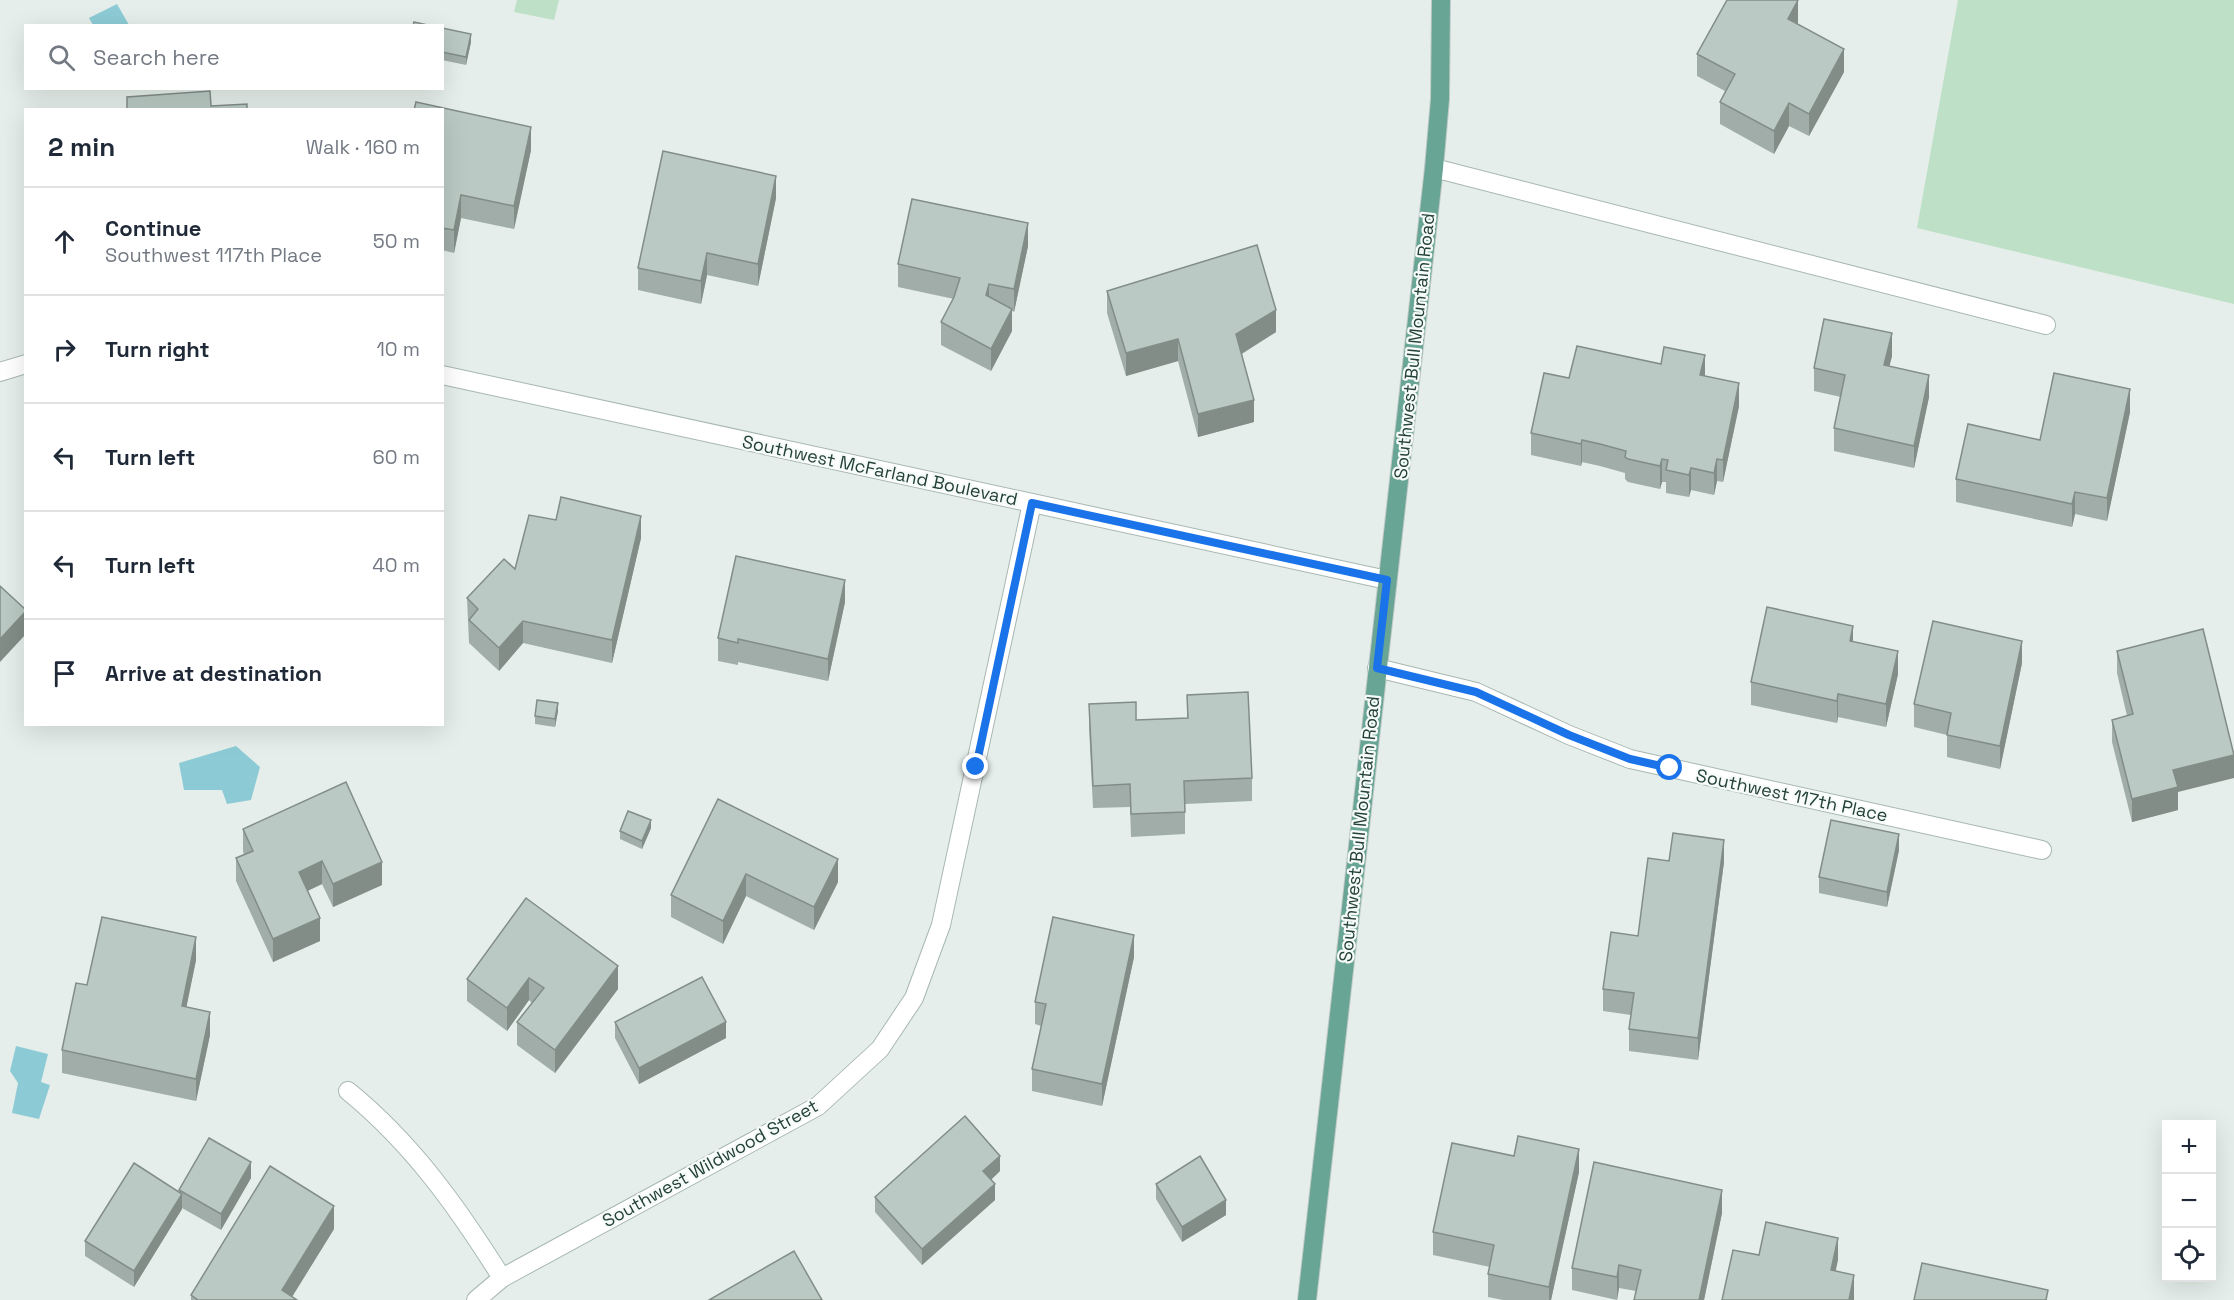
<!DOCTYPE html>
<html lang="en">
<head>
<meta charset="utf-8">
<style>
	:root { --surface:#fff; --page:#f6f6f7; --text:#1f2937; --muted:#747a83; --line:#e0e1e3 }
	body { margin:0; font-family:"Space Grotesk",sans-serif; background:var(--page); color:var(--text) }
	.controls { position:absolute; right:18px; bottom:18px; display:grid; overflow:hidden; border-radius:0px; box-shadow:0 6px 24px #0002 }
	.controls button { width:54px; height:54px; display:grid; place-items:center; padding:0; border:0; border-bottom:2px solid var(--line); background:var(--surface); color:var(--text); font:30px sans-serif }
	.stop { position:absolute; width:18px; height:18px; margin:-14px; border:4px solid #1a73e8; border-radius:50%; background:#fff }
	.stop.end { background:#1a73e8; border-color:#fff; box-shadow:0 2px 6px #0008 }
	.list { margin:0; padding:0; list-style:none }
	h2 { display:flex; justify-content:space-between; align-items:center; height:78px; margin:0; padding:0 24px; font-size:26px }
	h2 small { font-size:20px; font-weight:400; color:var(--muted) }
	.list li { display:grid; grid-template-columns:39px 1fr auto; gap:18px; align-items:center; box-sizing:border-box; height:108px; padding:0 24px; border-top:2px solid var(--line) }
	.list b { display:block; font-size:22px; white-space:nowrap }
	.list p { margin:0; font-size:20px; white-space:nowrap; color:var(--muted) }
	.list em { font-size:20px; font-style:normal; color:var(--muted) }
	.icon { flex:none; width:33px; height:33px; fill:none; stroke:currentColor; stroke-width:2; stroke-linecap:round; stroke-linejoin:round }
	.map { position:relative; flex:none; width:2234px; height:1300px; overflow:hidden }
	.search { position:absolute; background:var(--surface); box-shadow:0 6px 24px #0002; left:24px; top:24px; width:420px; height:66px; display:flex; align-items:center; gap:15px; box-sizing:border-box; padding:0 21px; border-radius:0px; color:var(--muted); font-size:22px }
	.panel { position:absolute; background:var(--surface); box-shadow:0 6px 24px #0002; left:24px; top:108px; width:420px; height:618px; border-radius:0px }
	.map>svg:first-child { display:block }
	.green { fill:#bde0c6 }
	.water { fill:#8ccbd5 }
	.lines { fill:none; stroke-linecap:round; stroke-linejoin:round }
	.minor-casing { stroke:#a7b7b1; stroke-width:20 }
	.major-casing { stroke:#c1cac7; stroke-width:20 }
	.minor { stroke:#fff; stroke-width:18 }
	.major { stroke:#68a594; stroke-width:18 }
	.wall { fill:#a0ada8 }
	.shaded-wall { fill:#828d88 }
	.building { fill:#bac9c3; stroke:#828d88; stroke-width:1.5 }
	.route { stroke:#1a73e8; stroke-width:8 }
	.labels { text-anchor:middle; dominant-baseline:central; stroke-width:4.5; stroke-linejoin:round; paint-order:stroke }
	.street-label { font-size:18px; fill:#234138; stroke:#f6faf8 }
</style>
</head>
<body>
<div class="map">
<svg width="2234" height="1300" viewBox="0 0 2234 1300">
	<rect width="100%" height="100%" fill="#e5eeea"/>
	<g class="green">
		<polygon points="517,0 559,0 554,20 514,12"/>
		<polygon points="1958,0 2234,0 2234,304 1917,228"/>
	</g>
	<g class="water">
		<polygon points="117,4 129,25 93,25 89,18"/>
		<polygon points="236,746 260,767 251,800 227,804 222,790 184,790 179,763"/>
		<polygon points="16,1046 48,1054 41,1082 50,1085 39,1119 12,1113 18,1083 10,1071"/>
	</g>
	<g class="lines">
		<defs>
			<g id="minor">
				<polyline points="1434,168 2046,325"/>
				<polyline points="0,372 26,364"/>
				<polyline points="442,375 1387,580"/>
				<polyline points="1377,668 1476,692 1569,735 1630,759 2042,850"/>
				<path d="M348 1091C413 1144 458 1208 502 1278"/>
				<polyline points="476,1300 502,1278 818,1106 880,1049 914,998 941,925 1032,503"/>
			</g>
			<polyline id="major" points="1307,1300 1434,168 1440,99 1441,0"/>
		</defs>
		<use href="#minor" class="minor-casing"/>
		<use href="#major" class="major-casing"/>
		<use href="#minor" class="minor"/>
		<use href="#major" class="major"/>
	</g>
	<g class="wall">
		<polygon points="1798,23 1798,24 1844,72 1809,136 1789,126 1774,154 1720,124 1720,102 1725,91 1697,76 1697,54"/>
		<polygon points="442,28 471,42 466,65 442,60"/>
		<polygon points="442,110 531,150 514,229 461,218 454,253 442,250"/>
		<polygon points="776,198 758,286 707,275 701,304 638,290 638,268"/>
		<polygon points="1028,246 1014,312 1012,311 1012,331 991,371 941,345 941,322 954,299 898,287 898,264"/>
		<polygon points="1107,291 1276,332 1242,354 1254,422 1198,437 1178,361 1126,376 1107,313"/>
		<polygon points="1892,356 1889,366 1929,397 1914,468 1834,451 1834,428 1841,397 1814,391 1814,368"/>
		<polygon points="1705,376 1739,406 1723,482 1717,481 1714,495 1691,490 1689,497 1666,493 1666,482 1662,482 1660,489 1628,482 1625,479 1625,473 1600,466 1582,462 1581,466 1531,455 1531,433 1569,378"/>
		<polygon points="2130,412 2107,521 2075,514 2072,527 1956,502 1956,479 2040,440"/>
		<polygon points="641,538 612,663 523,643 499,671 469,643 467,598 515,569"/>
		<polygon points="845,602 828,681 738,662 738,665 718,661 718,638"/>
		<polygon points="1853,641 1898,674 1886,727 1838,717 1837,723 1751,705 1751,682"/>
		<polygon points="2117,651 2178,792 2178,810 2132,822 2112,742 2112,720 2127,716 2117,673"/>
		<polygon points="2022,663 2000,769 1947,757 1947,735 1914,727 1914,704"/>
		<polygon points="1187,695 1252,778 1252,801 1185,804 1185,834 1131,837 1130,807 1093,808 1089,727 1089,704 1136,720 1187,718"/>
		<polygon points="558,711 555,727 535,724 535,716"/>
		<polygon points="718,799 838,882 814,930 746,896 723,944 671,917 671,895"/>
		<polygon points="651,828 642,849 620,839 620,831"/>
		<polygon points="243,829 382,885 333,907 322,884 307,891 320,941 273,962 236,881 236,858 244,855 243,851"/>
		<polygon points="1899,850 1887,907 1819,893 1819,877"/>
		<polygon points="1669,861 1724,862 1698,1060 1629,1051 1629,1029 1631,1015 1603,1011 1603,989 1638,936"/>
		<polygon points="526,898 618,989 555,1073 517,1045 517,1022 532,1003 529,1000 507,1031 467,1001 467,979"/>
		<polygon points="1134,957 1102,1106 1032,1091 1032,1069 1041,1026 1035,1024 1035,1002"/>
		<polygon points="196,960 186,1007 210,1035 196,1101 62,1073 62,1050 87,985"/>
		<polygon points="615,1022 726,1038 639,1084 615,1038"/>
		<polygon points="1000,1171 991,1180 995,1200 922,1265 875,1212 875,1197"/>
		<polygon points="1579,1172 1551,1300 1503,1300 1488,1297 1488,1274 1490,1267 1433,1255 1433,1232"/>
		<polygon points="251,1178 221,1230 182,1208 182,1209 134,1287 85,1256 85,1241 179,1192 179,1190"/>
		<polygon points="1156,1184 1226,1215 1182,1242 1156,1199"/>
		<polygon points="1722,1213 1704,1300 1634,1300 1636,1291 1619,1288 1617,1300 1572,1290 1572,1268"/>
		<polygon points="334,1229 292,1297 297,1300 191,1300 191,1295"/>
	</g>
	<g class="shaded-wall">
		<polygon points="1798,0 1798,23 1788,41 1788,19"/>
		<polygon points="471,34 471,42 466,65 466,57"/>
		<polygon points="1844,49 1844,72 1809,136 1809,114"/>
		<polygon points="1789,103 1789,126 1774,154 1774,131"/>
		<polygon points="531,127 531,150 514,229 514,206"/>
		<polygon points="776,176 776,198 758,286 758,264"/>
		<polygon points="461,195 461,218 454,253 454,230"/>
		<polygon points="1028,223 1028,246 1014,312 1014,289"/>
		<polygon points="707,253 707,275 701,304 701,281"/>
		<polygon points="989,284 989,306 986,295"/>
		<polygon points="1012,309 1012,331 991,371 991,349"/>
		<polygon points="1276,310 1276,332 1236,357 1236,334"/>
		<polygon points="1892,333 1892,356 1884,388 1884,365"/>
		<polygon points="1178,339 1178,361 1126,376 1126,353"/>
		<polygon points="1705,355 1705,378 1700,375"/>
		<polygon points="1929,375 1929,397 1914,468 1914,446"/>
		<polygon points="1739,383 1739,406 1723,482 1723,460"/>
		<polygon points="2130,389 2130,412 2107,521 2107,498"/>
		<polygon points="1254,400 1254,422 1198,437 1198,414"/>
		<polygon points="1582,440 1582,462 1581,466 1581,444"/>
		<polygon points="1662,459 1662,482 1660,489 1660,466"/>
		<polygon points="1717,459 1717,481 1714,495 1714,473"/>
		<polygon points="1691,468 1691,490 1689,497 1689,475"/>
		<polygon points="2075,492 2075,514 2072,527 2072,504"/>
		<polygon points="641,516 641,538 612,663 612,640"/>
		<polygon points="845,580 845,602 828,681 828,659"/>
		<polygon points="26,611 26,634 0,662 0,639"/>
		<polygon points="523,621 523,643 499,671 499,648"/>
		<polygon points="1853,626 1853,649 1850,641"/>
		<polygon points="2022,641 2022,663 2000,769 2000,746"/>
		<polygon points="1898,651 1898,674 1886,727 1886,704"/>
		<polygon points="1838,694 1838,717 1837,723 1837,701"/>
		<polygon points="558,703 558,711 555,727 555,719"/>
		<polygon points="2234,755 2234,778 2178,792 2178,810 2132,822 2132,799 2173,770"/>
		<polygon points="651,820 651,828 642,849 642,841"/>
		<polygon points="1899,834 1899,850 1887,907 1887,892"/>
		<polygon points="1724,840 1724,862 1698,1060 1698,1038"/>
		<polygon points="838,859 838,882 814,930 814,907"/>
		<polygon points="322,861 322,884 299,895 299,872"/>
		<polygon points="382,862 382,885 333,907 333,884"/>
		<polygon points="746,874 746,896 723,944 723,921"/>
		<polygon points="320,918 320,941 273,962 273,939"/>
		<polygon points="1134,935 1134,957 1102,1106 1102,1084"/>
		<polygon points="196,937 196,960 182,1029 182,1006"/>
		<polygon points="618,966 618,989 555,1073 555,1050"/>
		<polygon points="529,978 529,1000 507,1031 507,1008"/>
		<polygon points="210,1012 210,1035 196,1101 196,1079"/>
		<polygon points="726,1022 726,1038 639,1084 639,1068"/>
		<polygon points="1579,1149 1579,1172 1551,1300 1549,1300 1549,1287"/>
		<polygon points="1000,1156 1000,1171 983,1187 983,1171"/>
		<polygon points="251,1162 251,1178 221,1230 221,1214"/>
		<polygon points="995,1184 995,1200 922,1265 922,1249"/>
		<polygon points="1722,1190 1722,1213 1704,1300 1699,1300"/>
		<polygon points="182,1194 182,1209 134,1287 134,1271"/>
		<polygon points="1226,1200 1226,1215 1182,1242 1182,1227"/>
		<polygon points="334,1206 334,1229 290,1300 282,1290"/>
		<polygon points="1838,1238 1838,1260 1831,1293 1831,1270"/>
		<polygon points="1619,1265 1619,1288 1617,1300 1617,1277"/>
		<polygon points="1854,1275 1854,1300 1849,1300"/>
	</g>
	<g class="building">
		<polygon points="1727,0 1798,0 1788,19 1844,49 1809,114 1789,103 1774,131 1720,102 1735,74 1697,54"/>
		<polygon points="414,22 432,26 413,26"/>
		<polygon points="442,28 471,34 466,57 442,52"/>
		<polygon points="210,91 211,106 247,104 247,110 127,110 127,97"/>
		<polygon points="416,102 531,127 514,206 461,195 454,230 442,228 442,110 414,110"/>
		<polygon points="663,151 776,176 758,264 707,253 701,281 638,268"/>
		<polygon points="912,199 1028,223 1014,289 989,284 986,295 1012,309 991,349 941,322 954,297 960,278 898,264"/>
		<polygon points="1257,245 1276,310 1236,334 1254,400 1198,414 1178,339 1126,353 1107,291"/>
		<polygon points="1824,319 1892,333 1884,365 1929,375 1914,446 1834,428 1845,375 1814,368"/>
		<polygon points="1577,346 1661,364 1664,347 1705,355 1700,375 1739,383 1723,460 1717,459 1714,473 1691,468 1689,475 1666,470 1668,460 1662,459 1660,466 1628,459 1625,457 1626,451 1600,444 1582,440 1581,444 1531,433 1544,373 1569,378"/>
		<polygon points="2054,373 2130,389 2107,498 2075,492 2072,504 1956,479 1968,424 2040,440"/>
		<polygon points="561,497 641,516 612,640 523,621 499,648 469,620 478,609 467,598 504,559 515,569 529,515 556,520"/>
		<polygon points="736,556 845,580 828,659 738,639 738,643 718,638"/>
		<polygon points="0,586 26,610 26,611 0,639"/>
		<polygon points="1767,607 1853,626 1850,641 1898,651 1886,704 1838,694 1837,701 1751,682"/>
		<polygon points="1933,621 2022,641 2000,746 1947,735 1951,713 1914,704"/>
		<polygon points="2203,629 2234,755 2173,770 2178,787 2132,799 2112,720 2133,714 2117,651"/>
		<polygon points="1248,692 1252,778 1184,781 1185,812 1131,814 1130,784 1093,786 1089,704 1136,702 1136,720 1188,718 1187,695"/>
		<polygon points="537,700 558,703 555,719 535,716"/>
		<polygon points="346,782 382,862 333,884 322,861 299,872 320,918 273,939 236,858 253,851 243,829"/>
		<polygon points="718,799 838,859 814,907 746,874 723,921 671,895"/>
		<polygon points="628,811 651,820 642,841 620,831"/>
		<polygon points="1831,820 1899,834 1887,892 1819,877"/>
		<polygon points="1673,833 1724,840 1698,1038 1629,1029 1634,993 1603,989 1611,932 1638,936 1648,858 1669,861"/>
		<polygon points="526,898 618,966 555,1050 517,1022 544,988 529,978 507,1008 467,979"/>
		<polygon points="102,917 196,937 182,1006 210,1012 196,1079 62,1050 76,983 87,985"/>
		<polygon points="1053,917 1134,935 1102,1084 1032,1069 1046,1004 1035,1002"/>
		<polygon points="702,977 726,1022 639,1068 615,1022"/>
		<polygon points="965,1116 1000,1156 983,1171 995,1184 922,1249 875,1197"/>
		<polygon points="1518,1136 1579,1149 1549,1287 1488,1274 1494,1245 1433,1232 1452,1143 1514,1156"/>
		<polygon points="209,1138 251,1162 221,1214 179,1190"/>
		<polygon points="1200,1156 1226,1200 1182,1227 1156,1184"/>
		<polygon points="1594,1162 1722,1190 1699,1300 1634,1300 1641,1270 1619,1265 1617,1277 1572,1268"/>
		<polygon points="134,1163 182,1194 134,1271 85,1241"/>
		<polygon points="270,1166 334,1206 282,1290 297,1300 198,1300 191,1295"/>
		<polygon points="1766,1222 1838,1238 1831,1270 1854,1275 1849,1300 1722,1300 1733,1250 1759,1255"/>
		<polygon points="794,1251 822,1300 709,1300"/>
		<polygon points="1922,1263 2048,1290 2046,1300 1914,1300"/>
	</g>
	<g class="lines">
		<polyline class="route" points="976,767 1032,503 1387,580 1377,668 1476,692 1569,735 1630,759 1670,768"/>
	</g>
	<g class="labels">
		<g class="street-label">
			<text transform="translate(1414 346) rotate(-84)">Southwest Bull Mountain Road</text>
			<text transform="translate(880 470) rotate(12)">Southwest McFarland Boulevard</text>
			<text transform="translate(1792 795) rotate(12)">Southwest 117th Place</text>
			<text transform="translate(1359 829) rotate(-84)">Southwest Bull Mountain Road</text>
			<text transform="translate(710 1163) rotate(-29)">Southwest Wildwood Street</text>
		</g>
	</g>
</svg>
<div class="controls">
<button>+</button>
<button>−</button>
<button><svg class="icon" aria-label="locate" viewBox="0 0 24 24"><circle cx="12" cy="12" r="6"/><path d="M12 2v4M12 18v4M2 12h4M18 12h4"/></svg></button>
</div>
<div class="stop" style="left:1670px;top:768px"></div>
<div class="stop end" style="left:976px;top:767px"></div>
<div class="search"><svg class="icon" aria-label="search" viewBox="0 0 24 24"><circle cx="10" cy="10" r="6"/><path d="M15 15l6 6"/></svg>Search here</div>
<section class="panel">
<h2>2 min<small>Walk · 160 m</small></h2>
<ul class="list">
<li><svg class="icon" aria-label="ahead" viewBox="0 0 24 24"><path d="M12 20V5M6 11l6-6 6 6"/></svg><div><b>Continue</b><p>Southwest 117th Place</p></div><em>50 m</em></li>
<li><svg class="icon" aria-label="right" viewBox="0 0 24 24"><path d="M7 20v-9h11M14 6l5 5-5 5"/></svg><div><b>Turn right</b></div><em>10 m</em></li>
<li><svg class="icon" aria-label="left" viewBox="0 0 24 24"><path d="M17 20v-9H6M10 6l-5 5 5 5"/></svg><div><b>Turn left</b></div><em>60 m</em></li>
<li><svg class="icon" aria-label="left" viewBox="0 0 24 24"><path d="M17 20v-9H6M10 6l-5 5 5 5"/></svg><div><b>Turn left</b></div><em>40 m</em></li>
<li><svg class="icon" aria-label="arrive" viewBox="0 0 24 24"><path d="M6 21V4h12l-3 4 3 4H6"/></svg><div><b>Arrive at destination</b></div></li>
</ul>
</section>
</div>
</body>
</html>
